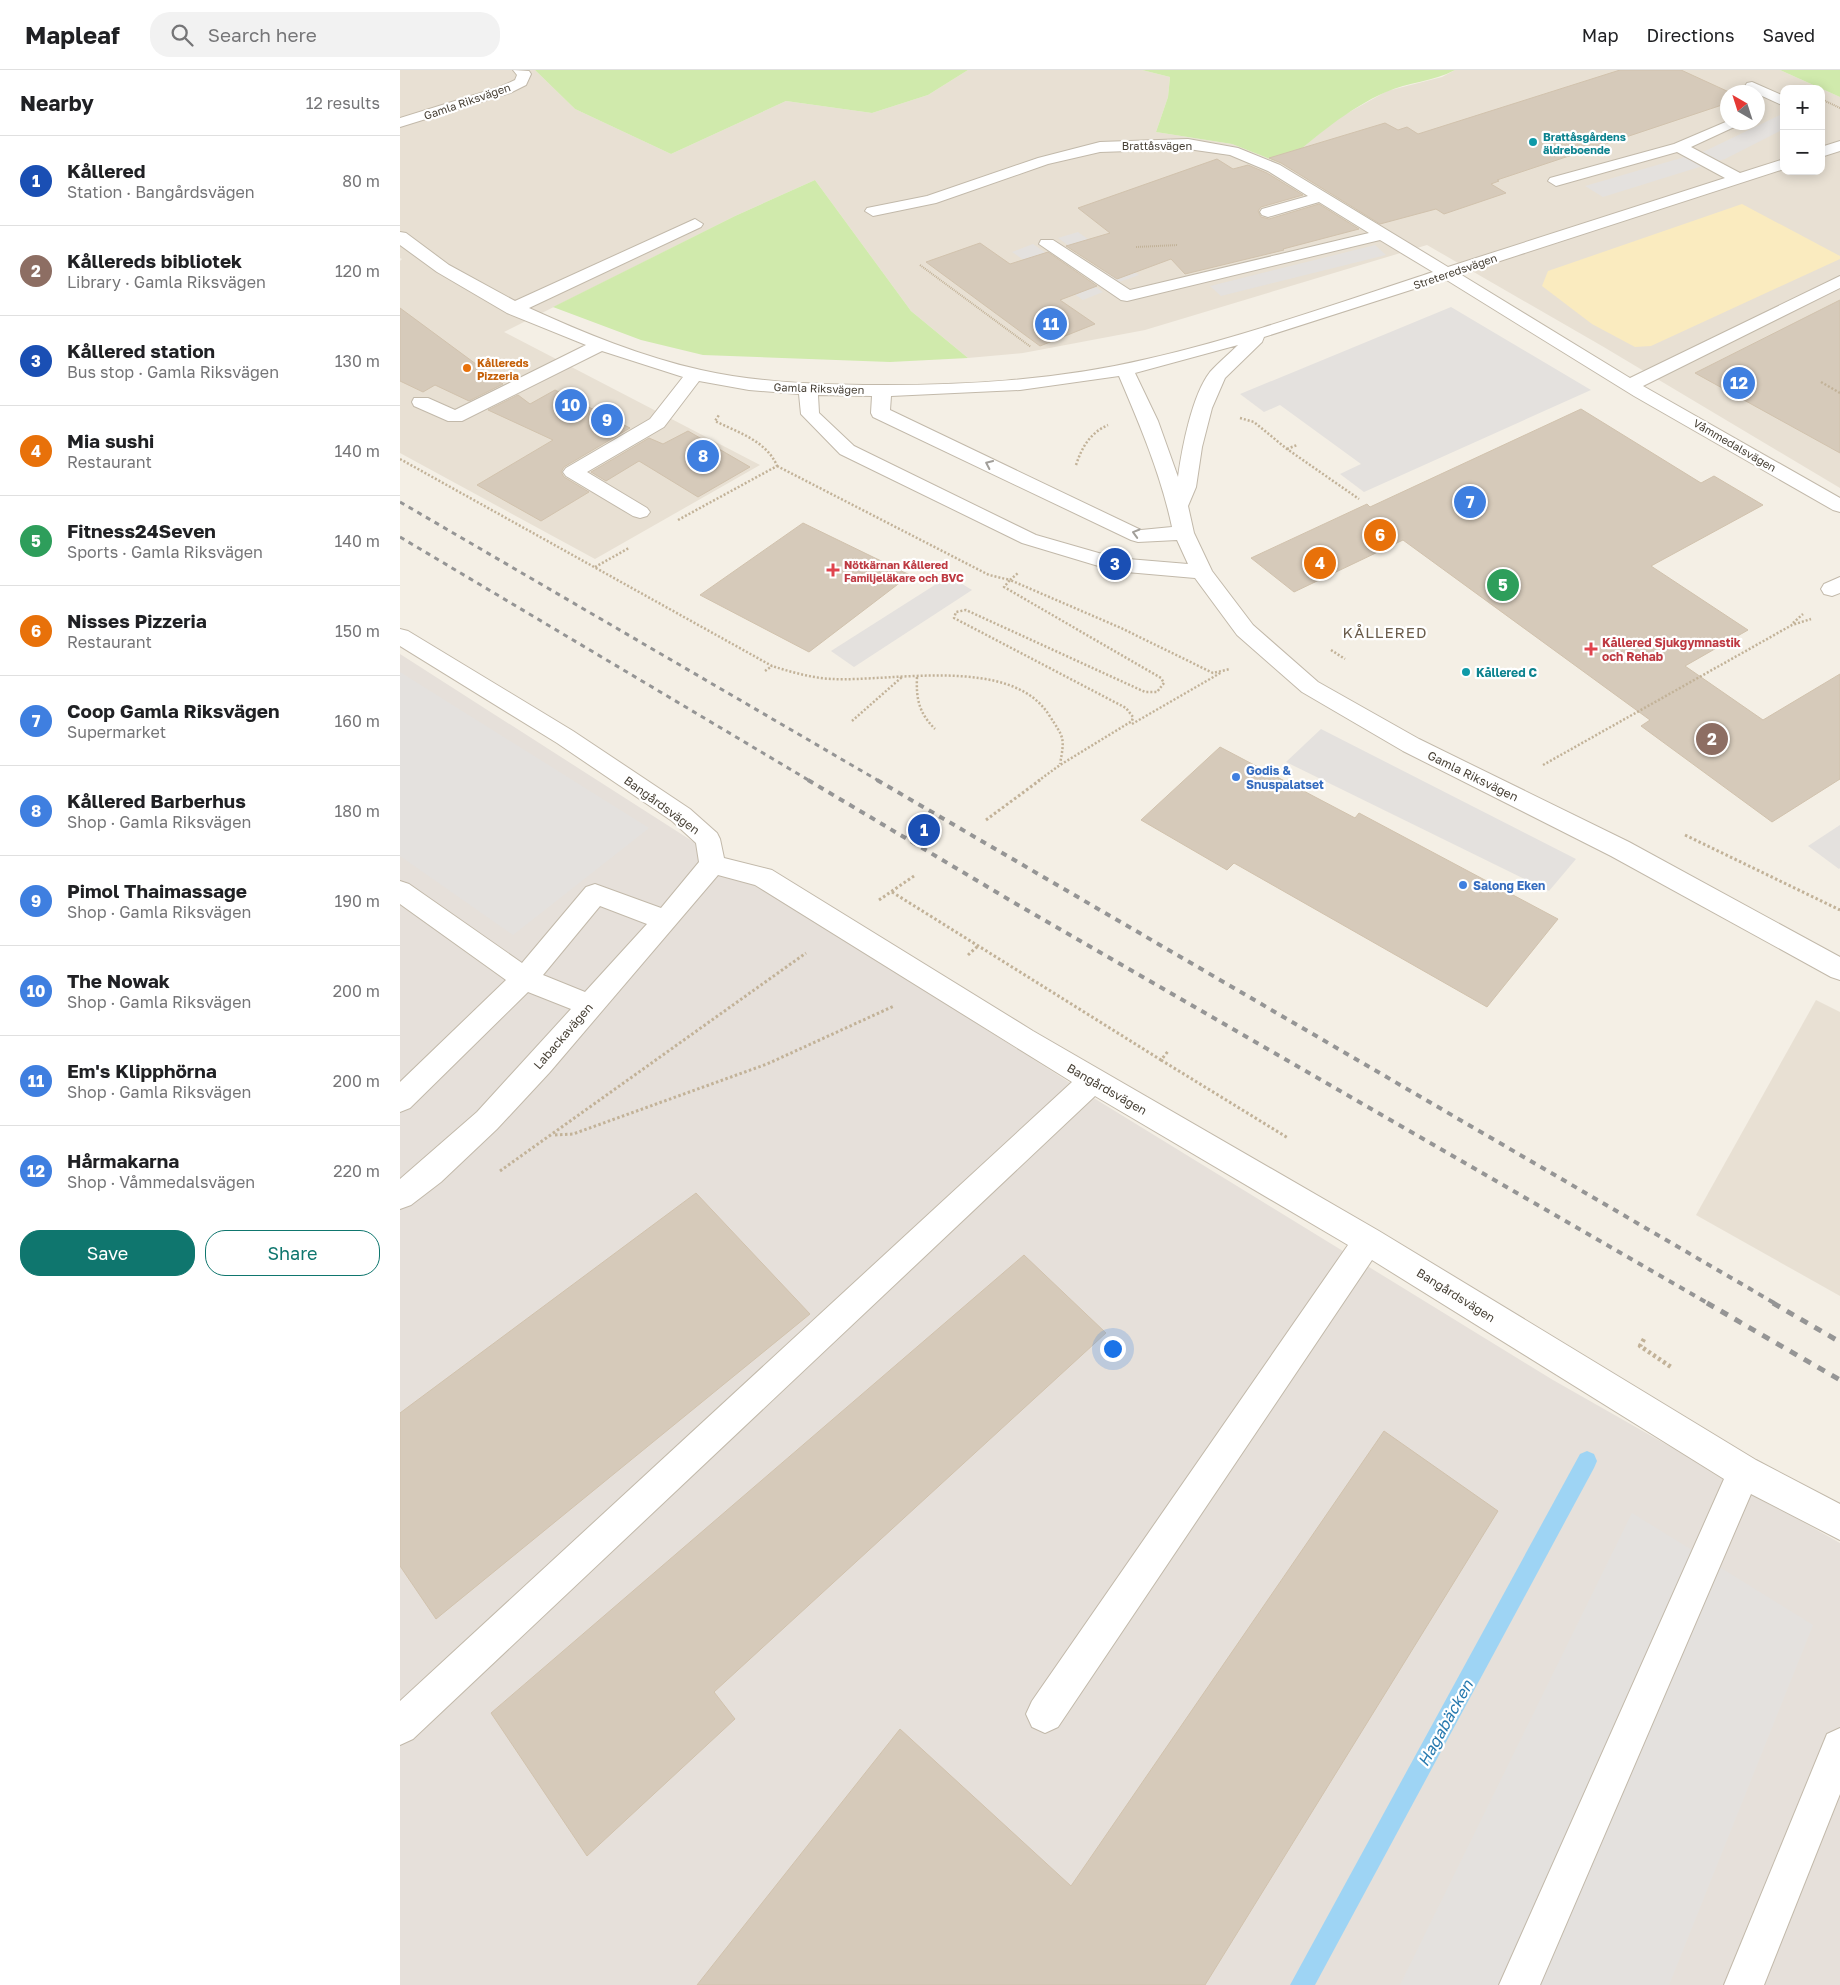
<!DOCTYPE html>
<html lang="en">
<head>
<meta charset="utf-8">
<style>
	:root { --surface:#fff; --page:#f2f2f2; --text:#202124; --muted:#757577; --line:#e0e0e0; --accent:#0f766e }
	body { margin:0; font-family:"Golos Text",sans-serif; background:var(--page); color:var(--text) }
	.controls { position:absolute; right:15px; top:15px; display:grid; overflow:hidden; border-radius:10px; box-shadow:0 2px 12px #0003 }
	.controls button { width:45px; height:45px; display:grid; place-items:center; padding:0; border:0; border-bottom:1px solid var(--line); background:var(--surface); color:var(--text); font:25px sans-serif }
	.compass { position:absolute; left:1320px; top:15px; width:45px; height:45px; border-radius:50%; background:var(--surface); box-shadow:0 2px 12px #0003; rotate:321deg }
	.you { position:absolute; left:712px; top:1278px; width:18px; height:18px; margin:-12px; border:4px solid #fff; border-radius:50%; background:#1a73e8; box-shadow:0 0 0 8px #1a73e833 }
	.badge { display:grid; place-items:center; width:32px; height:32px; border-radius:50%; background:var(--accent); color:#fff; font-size:16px; font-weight:700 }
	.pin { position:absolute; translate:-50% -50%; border:2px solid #fff; box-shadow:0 1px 5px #0006 }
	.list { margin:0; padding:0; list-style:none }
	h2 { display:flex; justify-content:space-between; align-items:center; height:65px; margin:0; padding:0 20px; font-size:21px }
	h2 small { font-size:16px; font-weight:400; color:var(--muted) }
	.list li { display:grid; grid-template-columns:32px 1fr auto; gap:15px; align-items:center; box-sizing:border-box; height:90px; padding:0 20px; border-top:1px solid var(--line) }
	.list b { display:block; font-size:19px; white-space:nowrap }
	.list p { margin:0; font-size:16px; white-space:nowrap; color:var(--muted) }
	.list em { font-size:16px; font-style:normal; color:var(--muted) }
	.actions { display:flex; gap:10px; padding:15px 20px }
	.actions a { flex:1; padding:11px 0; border:1px solid var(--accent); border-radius:20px; text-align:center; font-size:18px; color:var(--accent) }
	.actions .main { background:var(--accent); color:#fff }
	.icon { flex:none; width:28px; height:28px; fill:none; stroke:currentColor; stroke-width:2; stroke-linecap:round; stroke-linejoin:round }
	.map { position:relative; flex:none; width:1440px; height:1915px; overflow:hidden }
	header { display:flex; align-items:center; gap:30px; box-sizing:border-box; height:70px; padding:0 25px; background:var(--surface); border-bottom:1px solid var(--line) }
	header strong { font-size:24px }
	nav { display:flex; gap:28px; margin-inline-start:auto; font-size:18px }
	.search { width:350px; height:45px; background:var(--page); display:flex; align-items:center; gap:12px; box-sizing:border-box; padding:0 18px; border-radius:20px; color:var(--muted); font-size:19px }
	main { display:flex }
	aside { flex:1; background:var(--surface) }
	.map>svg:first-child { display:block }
	.residential { fill:#e8e0d3; fill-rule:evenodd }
	.industrial { fill:#e6e0da }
	.green { fill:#d0eaac }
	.sand { fill:#faebbf }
	.parking { fill:#e4e1de }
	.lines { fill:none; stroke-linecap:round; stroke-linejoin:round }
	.stream { fill:#9ed4f4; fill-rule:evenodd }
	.building { fill:#d6caba; stroke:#d1c2ad }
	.minor-casing { stroke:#c2b9aa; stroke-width:2 }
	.path-far3 { stroke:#c2b298; stroke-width:2; stroke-dasharray:1 1; stroke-linecap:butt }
	.path-far2 { stroke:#c2b298; stroke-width:2.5; stroke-dasharray:2 2; stroke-linecap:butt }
	.path-far1 { stroke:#c2b298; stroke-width:3; stroke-dasharray:2.5 2.5; stroke-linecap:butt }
	.path { stroke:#c2b298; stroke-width:4.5; stroke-dasharray:3 3; stroke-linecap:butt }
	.minor { fill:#fff; fill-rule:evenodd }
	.rail-far2 { stroke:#959595; stroke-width:3; stroke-dasharray:5 5; stroke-linecap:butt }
	.rail-far1 { stroke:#959595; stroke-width:4; stroke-dasharray:6 6; stroke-linecap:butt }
	.rail { stroke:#959595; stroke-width:5; stroke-dasharray:8 8; stroke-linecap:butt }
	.oneway { stroke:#a29f9a }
	.culture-dot { fill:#0f9aa8; stroke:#fff; stroke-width:2 }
	.food-dot { fill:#e8710a; stroke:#fff; stroke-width:2 }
	.health-dot { fill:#e0444e; stroke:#fff; stroke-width:2 }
	.shop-dot { fill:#3f7fe0; stroke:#fff; stroke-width:2 }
	.labels { text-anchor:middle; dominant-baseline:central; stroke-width:4.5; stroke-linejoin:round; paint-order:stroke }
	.far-street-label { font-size:11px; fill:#463f34; stroke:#fff }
	.far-culture-label { font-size:11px; font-weight:bold; fill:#0d838f; stroke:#fff; text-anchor:start }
	.far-food-label { font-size:11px; font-weight:bold; fill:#c56008; stroke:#fff; text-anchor:start }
	.far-health-label { font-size:11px; font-weight:bold; fill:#be3a42; stroke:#fff; text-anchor:start }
	.health-label { font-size:12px; font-weight:bold; fill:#be3a42; stroke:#fff; text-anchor:start }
	.culture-label { font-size:12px; font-weight:bold; fill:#0d838f; stroke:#fff; text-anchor:start }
	.shop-label { font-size:12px; font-weight:bold; fill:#366cbe; stroke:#fff; text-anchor:start }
	.street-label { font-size:12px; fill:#463f34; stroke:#fff }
	.quarter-label { font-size:15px; letter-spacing:1px; fill:#6a5c4b; stroke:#fff }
	.near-water-label { font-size:16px; font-style:italic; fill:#287aaf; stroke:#fff }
</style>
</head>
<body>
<header>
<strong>Mapleaf</strong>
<div class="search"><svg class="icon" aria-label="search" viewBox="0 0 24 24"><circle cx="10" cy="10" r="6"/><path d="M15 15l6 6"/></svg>Search here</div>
<nav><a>Map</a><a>Directions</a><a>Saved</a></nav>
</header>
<main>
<aside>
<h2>Nearby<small>12 results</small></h2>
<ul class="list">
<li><span class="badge" style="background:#1a4fb4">1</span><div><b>Kållered</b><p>Station · Bangårdsvägen</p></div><em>80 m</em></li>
<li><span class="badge" style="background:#8d6e63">2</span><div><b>Kållereds bibliotek</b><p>Library · Gamla Riksvägen</p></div><em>120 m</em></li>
<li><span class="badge" style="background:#1a4fb4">3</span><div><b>Kållered station</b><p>Bus stop · Gamla Riksvägen</p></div><em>130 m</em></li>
<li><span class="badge" style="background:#e8710a">4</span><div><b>Mia sushi</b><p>Restaurant</p></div><em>140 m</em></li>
<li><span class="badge" style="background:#2e9e5b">5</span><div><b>Fitness24Seven</b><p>Sports · Gamla Riksvägen</p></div><em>140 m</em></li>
<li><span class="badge" style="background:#e8710a">6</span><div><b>Nisses Pizzeria</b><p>Restaurant</p></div><em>150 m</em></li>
<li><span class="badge" style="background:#3f7fe0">7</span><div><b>Coop Gamla Riksvägen</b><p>Supermarket</p></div><em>160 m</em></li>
<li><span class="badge" style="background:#3f7fe0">8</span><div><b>Kållered Barberhus</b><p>Shop · Gamla Riksvägen</p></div><em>180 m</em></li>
<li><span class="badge" style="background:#3f7fe0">9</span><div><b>Pimol Thaimassage</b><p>Shop · Gamla Riksvägen</p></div><em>190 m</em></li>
<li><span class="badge" style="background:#3f7fe0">10</span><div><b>The Nowak</b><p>Shop · Gamla Riksvägen</p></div><em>200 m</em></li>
<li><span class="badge" style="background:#3f7fe0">11</span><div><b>Em's Klipphörna</b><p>Shop · Gamla Riksvägen</p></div><em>200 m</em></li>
<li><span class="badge" style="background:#3f7fe0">12</span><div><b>Hårmakarna</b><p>Shop · Våmmedalsvägen</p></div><em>220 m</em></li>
</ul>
<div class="actions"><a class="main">Save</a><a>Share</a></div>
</aside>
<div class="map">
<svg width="1440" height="1915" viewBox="0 0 1440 1915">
	<rect width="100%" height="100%" fill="#f4efe5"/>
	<g class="residential">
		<path d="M0 0H135L175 39 271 84 386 31 472 43 528 25 568 0H742L770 7 768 27 756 62 832 74 883 94 937 49 987 21 1042 7 1055 0H1380L1440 27V418L1202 276 1027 175 745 260 623 283 568 288 511 241 415 110 335 146 104 262 360 395 195 489 0 383V191L2 189 0 188ZM1384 19H1421V101H1384ZM1328 22H1358V52H1328Z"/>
		<polygon points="1416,930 1440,942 1440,1226 1296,1145"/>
	</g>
	<polygon class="industrial" points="0,584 697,1030 1153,1310 1440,1473 1440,1915 0,1915"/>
	<g class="green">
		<polygon points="135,0 568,0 528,25 472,43 386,31 271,84 175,39"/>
		<path d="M742 0H1055C1033 12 1008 12 986 22 947 39 916 67 883 94L832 74 756 62 768 27 770 7Z"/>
		<polygon points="1380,0 1440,0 1440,27"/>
		<polygon points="415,110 511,241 568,288 490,292 303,285 241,270 153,237 335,146"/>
	</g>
	<polygon class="sand" points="1342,134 1440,186 1440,189 1251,276 1235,277 1192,254 1142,216 1148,201"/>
	<g class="parking">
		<polygon points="1384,43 1384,59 1325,89 1203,127 1185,116 1305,81"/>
		<polygon points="678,162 739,205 719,212 658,168"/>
		<polygon points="633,174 703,222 683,230 612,182"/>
		<polygon points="975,175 986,185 821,226 810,216"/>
		<polygon points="1051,237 1191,320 964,422 940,404 961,394 880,335 864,342 840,324"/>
		<polygon points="549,506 572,520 454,597 431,581"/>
		<polygon points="0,602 249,758 113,865 0,786"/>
		<polygon points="921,659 1176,789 1149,821 886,692"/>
		<polygon points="1440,755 1440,798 1439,799 1408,776"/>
		<polygon points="1232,1443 1413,1555 1269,1915 1000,1915"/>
	</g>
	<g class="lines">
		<polygon class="stream" points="1187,1381 1194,1384 1197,1391 1194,1398 915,1915 890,1915 1180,1384"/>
	</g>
	<g class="building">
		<polygon points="1220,0 1281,0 1329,22 1328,22 1328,33 1097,110 1099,111 1091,114 1106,123 1044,144 1036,139 980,154 881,93 869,88 985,53 998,60 1007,57 1018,64"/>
		<polygon points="817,89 833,99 848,95 867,103 903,125 861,137 858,141 861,147 869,149 919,134 959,159 883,179 884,180 785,204 771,189 717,209 666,176 710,163 678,138"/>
		<polygon points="580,173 610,194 648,182 697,216 660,230 695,254 640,276 526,192"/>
		<polygon points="1440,230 1440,383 1295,303"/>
		<polygon points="0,238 103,314 69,331 35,315 23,322 0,311"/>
		<polygon points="155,320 230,358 164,397 161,402 164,407 189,422 141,451 77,415 153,370 88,340 118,325 130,334"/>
		<polygon points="1181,339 1301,413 1314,406 1363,435 1251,496 1348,560 1285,596 1363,650 1440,604 1440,709 1372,752 1241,656 1250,650 1003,470 894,522 851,488 967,434 970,437"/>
		<polygon points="288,361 350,397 298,427 239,391 206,411 191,402 249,368 263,374"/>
		<polygon points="403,453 510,505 409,582 300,525"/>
		<polygon points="820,677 955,748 959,743 1158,849 1087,937 834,793 827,800 741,750"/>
		<polygon points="296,1123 410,1244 36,1549 0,1496 0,1343"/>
		<polygon points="624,1185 706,1263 314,1622 335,1649 187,1786 91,1643"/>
		<polygon points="984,1361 1098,1441 805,1915 297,1915 500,1659 671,1816"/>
	</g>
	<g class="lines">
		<defs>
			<g id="minor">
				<polygon points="113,0 129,1 131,4 126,15 110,23 0,57 0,48 100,17 115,10 117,5"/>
				<polygon points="1352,12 1384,26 1384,36 1347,19 1345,16 1347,13"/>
				<path d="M1328 51 1345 52 1291 77 1340 103 1384 89V99L1060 204 1230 308 1440 206V218L1243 316 1440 428V442L1433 440 1234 326 1045 209 864 267 862 272 825 308 812 338 802 377 796 417 788 436 794 463 812 501 853 555 918 612 1019 669 1229 772 1440 887V910L1431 907 1211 786 1003 681 902 622 837 565 795 508 715 501 622 473 440 384 401 344 399 324 349 320 299 311 264 357 187 402 247 438 250 442 247 446 240 448 233 446 166 406 163 402 166 398 250 349 283 307 202 281 62 351H48L14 336 12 332 14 328H28L55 340 186 275 107 243 37 202 0 175V162L6 163 49 195 115 231 295 149 303 154 301 157 129 238C184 263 242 287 301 300 354 312 408 314 463 315 558 316 654 311 747 289 843 267 938 233 1033 202L980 170 727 231 721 230 639 174 641 170H653L730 220 969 163 919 132 868 147 862 145 860 142 862 139 908 126 868 101 830 85 788 79 700 82 648 94 536 133 473 146 465 141 467 138 527 126 638 88 700 72 788 69 838 78 880 95 1048 197 1325 108 1277 82 1156 116 1148 111 1150 108 1274 74ZM838 275C829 284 818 293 810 302 792 325 782 378 778 407L758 351 735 303ZM719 306C740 355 761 405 772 457L741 460 490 340 491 326 620 320ZM418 325 472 326 471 343 473 347 731 470 738 472 777 470 788 494 716 488 636 465 454 376 419 343Z"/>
				<polygon points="1440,71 1440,81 1421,87 1421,77"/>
				<polygon points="1440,507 1440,523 1432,526 1424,524 1421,519 1424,514"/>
				<path d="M0 559 8 561 173 661 290 739 317 763 320 769 324 788 372 800 633 961 979 1161 1356 1390 1440 1434V1470L1351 1424 1140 1915H1099L1324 1409 972 1190 658 1657 645 1663 632 1657 626 1644 632 1631 948 1175 695 1026 13 1669 0 1675V1631L672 1012 355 815 318 805 150 1002 97 1059 41 1112 11 1135 0 1139V1109L77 1042 171 939 128 922 10 1038 0 1042V1012L106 910 0 834V811L9 814 122 893 186 817 195 814 261 838 299 792 296 773 272 751 157 673 0 576ZM200 836 247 854 185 922 143 905Z"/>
				<polygon points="1440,1658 1440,1724 1364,1915 1324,1915 1427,1664"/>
			</g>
		</defs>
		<use href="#minor" class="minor-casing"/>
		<g class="path-far3">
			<polyline points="1421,29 1440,38"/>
			<polyline points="736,177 778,175"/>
			<polyline points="520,195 631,277"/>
		</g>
		<g class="path-far2">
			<polyline points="1421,312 1440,323"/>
			<polyline points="840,348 854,352 887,379 959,429"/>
			<polyline points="887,379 897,375"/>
			<path d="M0 389 372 596C391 602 412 608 432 609 492 612 611 585 649 645 664 668 665 667 660 694"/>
			<path d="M676 395C682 377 690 363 708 355"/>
			<polyline points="377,396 589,505 610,510 618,503"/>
			<path d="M278 450 377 396C367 371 337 362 315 351L319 345"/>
			<polyline points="195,497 229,478"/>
			<polyline points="1393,553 1403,544"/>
			<polyline points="931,580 945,589"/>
			<polyline points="365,601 372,596"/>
			<path d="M517 607C516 629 519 643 535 659"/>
			<polyline points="452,651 502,607"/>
			<polyline points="732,654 822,602"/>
			<polyline points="1143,695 1392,555 1411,549"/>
			<polyline points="638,711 660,695 732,651 733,647 726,638 554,548 556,542 566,540 745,622 757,622 764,613 761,608 604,517 610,510 721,558 813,603 830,599"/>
		</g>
		<g class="path-far1">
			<polyline points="586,750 640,710"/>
			<polyline points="1285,765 1440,840"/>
			<polyline points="492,822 761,990 769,980"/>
			<polyline points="479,830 514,806"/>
			<polyline points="568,885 578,876"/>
			<polyline points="761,990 888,1068"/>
			<polyline points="155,1065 173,1064 367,994 494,936"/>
			<polyline points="100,1101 406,883"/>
		</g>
		<polyline class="path" points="1244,1269 1240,1276 1271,1297"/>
		<use href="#minor" class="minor"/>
		<g class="rail-far2">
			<polyline points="0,432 479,711"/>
			<polyline points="0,467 410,711"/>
		</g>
		<g class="rail-far1">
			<polyline points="408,710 618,835 1309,1234"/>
			<polyline points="477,710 1376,1234"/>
		</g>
		<g class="rail">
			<polyline points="1307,1233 1440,1310"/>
			<polyline points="1373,1233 1440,1272"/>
		</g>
	</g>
	<defs><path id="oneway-chevron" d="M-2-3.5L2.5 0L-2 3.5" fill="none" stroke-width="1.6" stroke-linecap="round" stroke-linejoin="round" transform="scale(1.25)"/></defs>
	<g class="oneway">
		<use href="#oneway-chevron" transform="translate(589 394) rotate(-155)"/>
		<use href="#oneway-chevron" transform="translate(736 463) rotate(-164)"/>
	</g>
	<g class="culture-dot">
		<circle cx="1133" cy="72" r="5"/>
		<circle cx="1066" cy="602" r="5"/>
	</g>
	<circle class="food-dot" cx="67" cy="298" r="5"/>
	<g class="health-dot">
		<path d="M430.5 492.5h5v5h5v5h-5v5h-5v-5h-5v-5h5z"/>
		<path d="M1188.5 571.5h5v5h5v5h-5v5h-5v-5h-5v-5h5z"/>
	</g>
	<g class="shop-dot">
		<circle cx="836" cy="707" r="5"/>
		<circle cx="1063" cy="815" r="5"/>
	</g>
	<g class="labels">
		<g class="far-street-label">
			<text transform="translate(67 31) rotate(-19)">Gamla Riksvägen</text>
			<text x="757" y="75">Brattåsvägen</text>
			<text transform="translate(1055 201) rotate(-19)">Streteredsvägen</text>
			<text transform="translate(419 318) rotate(2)">Gamla Riksvägen</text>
			<text transform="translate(1335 375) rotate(30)">Våmmedalsvägen</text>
		</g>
		<g class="far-culture-label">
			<text x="1143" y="66">Brattåsgårdens<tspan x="1143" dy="13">äldreboende</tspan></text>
		</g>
		<g class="far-food-label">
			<text x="77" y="292">Kållereds<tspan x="77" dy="13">Pizzeria</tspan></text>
		</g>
		<g class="far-health-label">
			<text x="444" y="494">Nötkärnan Kållered<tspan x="444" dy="13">Familjeläkare och BVC</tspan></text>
		</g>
		<g class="health-label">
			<text x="1202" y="572">Kållered Sjukgymnastik<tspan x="1202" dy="14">och Rehab</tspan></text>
		</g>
		<g class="culture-label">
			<text x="1076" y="602">Kållered C</text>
		</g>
		<g class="shop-label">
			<text x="846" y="700">Godis &amp;<tspan x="846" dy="14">Snuspalatset</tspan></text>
			<text x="1073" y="815">Salong Eken</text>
		</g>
		<g class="street-label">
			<text transform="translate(1073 706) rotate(26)">Gamla Riksvägen</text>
			<text transform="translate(262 735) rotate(36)">Bangårdsvägen</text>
			<text transform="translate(163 966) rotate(-49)">Labackavägen</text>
			<text transform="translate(707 1019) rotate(30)">Bangårdsvägen</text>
			<text transform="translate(1056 1225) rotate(32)">Bangårdsvägen</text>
		</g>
		<g class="quarter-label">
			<text x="985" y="562">KÅLLERED</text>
		</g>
		<g class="near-water-label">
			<text transform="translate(1045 1653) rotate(-61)">Hagabäcken</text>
		</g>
	</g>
</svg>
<div class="controls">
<button>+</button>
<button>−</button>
</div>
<svg class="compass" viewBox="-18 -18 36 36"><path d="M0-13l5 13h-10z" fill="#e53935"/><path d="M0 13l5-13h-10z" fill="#757577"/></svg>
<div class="you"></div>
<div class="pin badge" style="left:524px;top:760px;background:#1a4fb4">1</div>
<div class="pin badge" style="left:1312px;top:669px;background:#8d6e63">2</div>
<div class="pin badge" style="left:715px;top:494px;background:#1a4fb4">3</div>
<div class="pin badge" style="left:920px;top:493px;background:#e8710a">4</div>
<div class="pin badge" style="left:1103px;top:515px;background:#2e9e5b">5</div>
<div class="pin badge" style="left:980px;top:465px;background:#e8710a">6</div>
<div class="pin badge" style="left:1070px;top:432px;background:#3f7fe0">7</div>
<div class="pin badge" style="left:303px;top:386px;background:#3f7fe0">8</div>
<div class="pin badge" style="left:207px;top:350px;background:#3f7fe0">9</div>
<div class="pin badge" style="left:171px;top:335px;background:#3f7fe0">10</div>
<div class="pin badge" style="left:651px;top:254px;background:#3f7fe0">11</div>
<div class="pin badge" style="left:1339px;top:313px;background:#3f7fe0">12</div>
</div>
</main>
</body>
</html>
